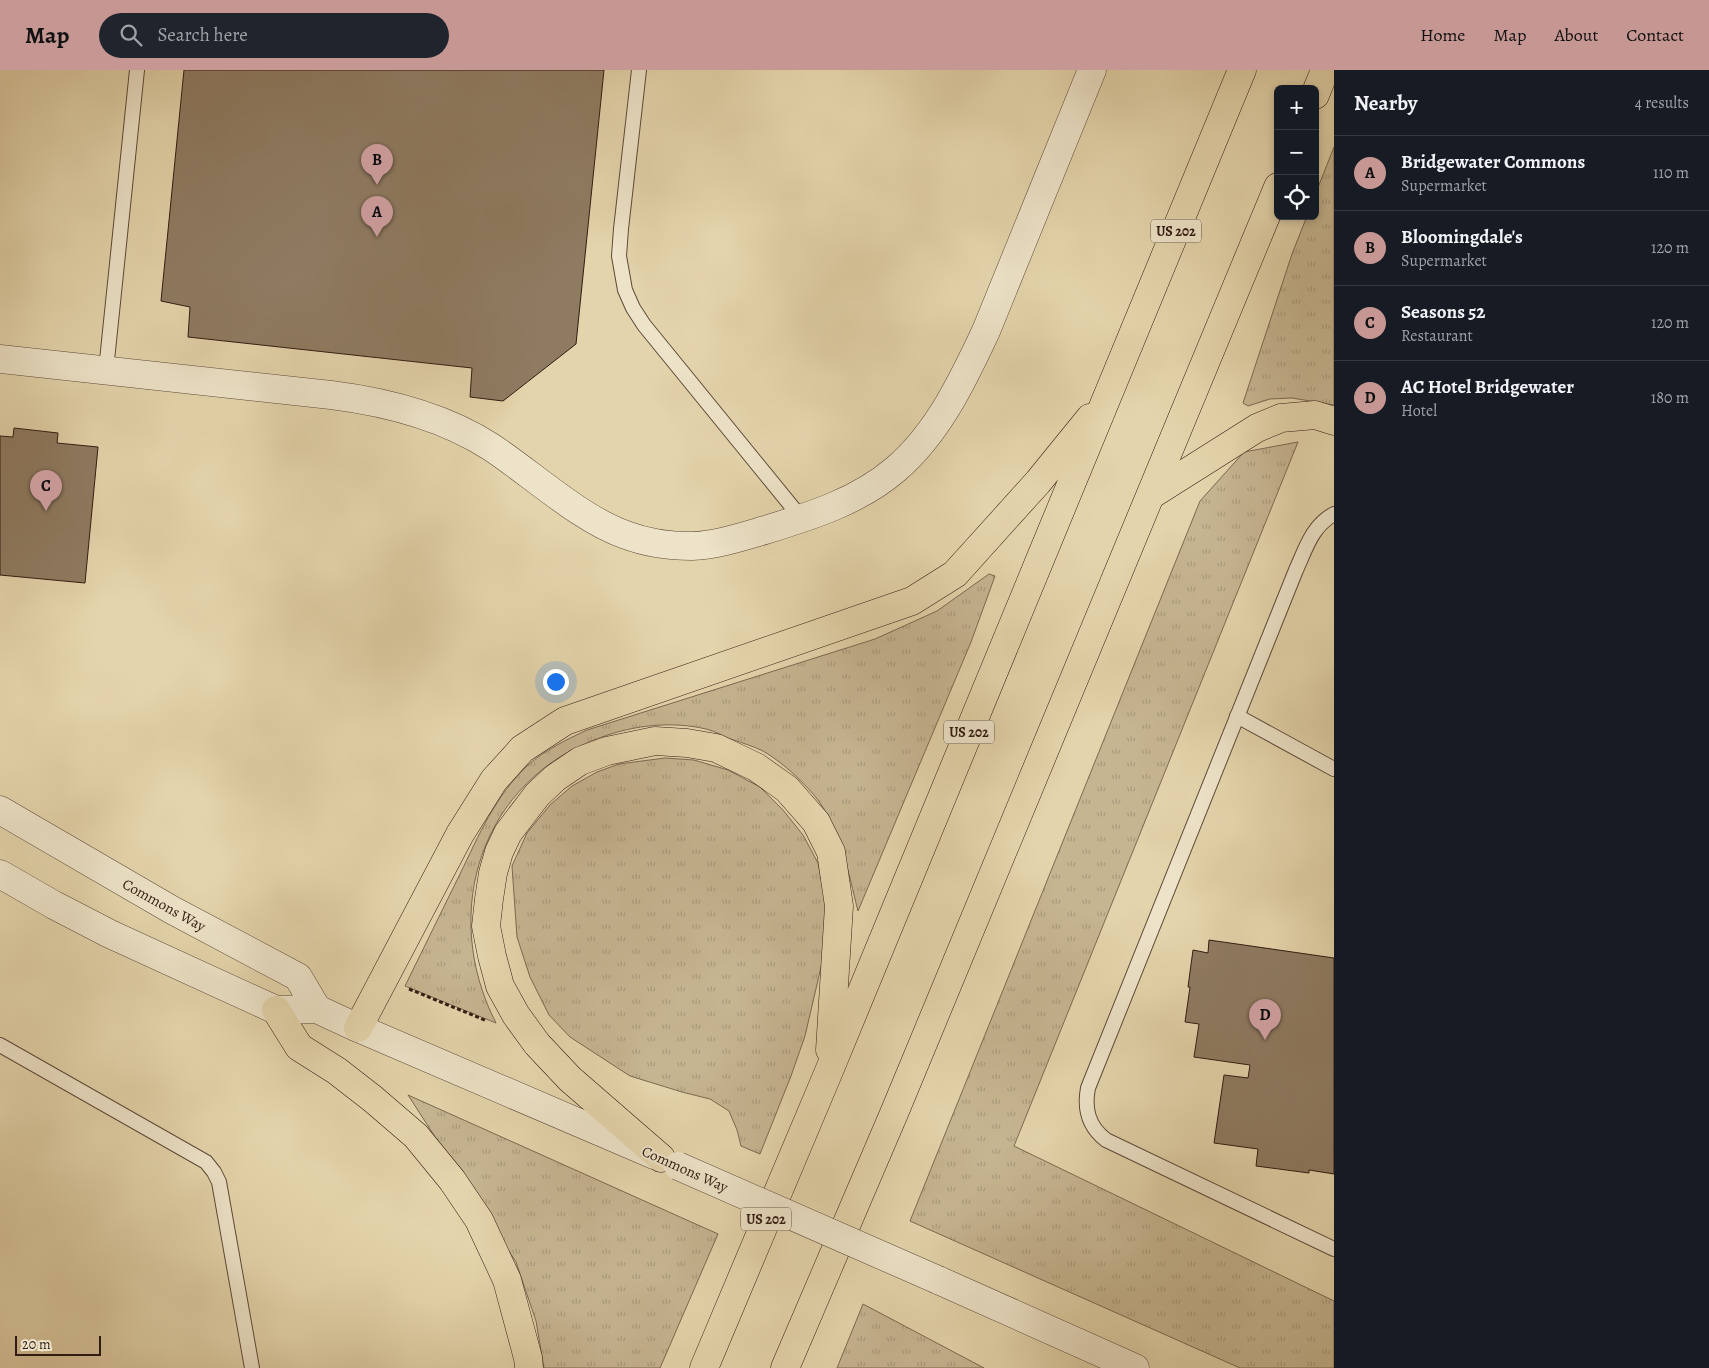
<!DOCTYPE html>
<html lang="en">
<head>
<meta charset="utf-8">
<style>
	:root { --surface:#171b24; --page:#20242c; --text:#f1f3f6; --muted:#9ea1a6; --line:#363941; --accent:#c59692 }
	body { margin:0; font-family:Alegreya,serif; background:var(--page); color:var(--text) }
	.controls { position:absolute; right:15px; top:15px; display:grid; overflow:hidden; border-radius:8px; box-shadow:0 2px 8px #0003 }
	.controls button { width:45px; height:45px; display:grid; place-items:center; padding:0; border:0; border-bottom:1px solid var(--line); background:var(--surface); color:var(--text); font:25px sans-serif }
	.scale { position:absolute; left:15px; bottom:12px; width:86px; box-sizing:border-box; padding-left:5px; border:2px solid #321b13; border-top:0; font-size:14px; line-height:18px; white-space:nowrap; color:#321b13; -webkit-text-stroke:4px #ede3c8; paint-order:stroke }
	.you { position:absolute; left:555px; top:611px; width:18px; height:18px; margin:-12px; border:4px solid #fff; border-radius:50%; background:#1a73e8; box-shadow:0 0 0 8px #1a73e833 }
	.badge { display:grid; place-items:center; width:32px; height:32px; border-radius:50%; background:var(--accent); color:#111; font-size:16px; font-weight:700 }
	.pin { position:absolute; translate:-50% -41px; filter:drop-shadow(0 1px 2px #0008) }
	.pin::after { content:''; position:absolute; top:26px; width:18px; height:15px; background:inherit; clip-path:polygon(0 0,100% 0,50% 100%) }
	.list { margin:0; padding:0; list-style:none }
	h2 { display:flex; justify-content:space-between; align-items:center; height:65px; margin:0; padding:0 20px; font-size:21px }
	h2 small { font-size:16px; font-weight:400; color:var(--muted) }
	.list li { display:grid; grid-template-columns:32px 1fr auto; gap:15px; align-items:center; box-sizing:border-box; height:75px; padding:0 20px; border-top:1px solid var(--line) }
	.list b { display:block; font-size:19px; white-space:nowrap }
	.list p { margin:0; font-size:16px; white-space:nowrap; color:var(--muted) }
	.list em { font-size:16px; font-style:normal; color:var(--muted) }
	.icon { flex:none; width:28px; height:28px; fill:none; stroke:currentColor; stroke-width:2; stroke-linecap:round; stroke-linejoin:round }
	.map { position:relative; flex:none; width:1334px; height:1298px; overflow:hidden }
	header { display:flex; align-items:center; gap:30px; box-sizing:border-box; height:70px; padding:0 25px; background:var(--accent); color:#111 }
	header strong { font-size:24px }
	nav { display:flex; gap:28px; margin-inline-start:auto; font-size:18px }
	.search { width:350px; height:45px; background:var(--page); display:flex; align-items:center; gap:12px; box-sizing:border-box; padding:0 18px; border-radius:28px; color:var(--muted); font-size:19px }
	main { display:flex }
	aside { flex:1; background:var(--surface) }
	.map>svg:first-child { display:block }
	.grass { fill:url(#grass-tufts); stroke:#7c6852 }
	.building { fill:#8f7b62; stroke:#321b13 }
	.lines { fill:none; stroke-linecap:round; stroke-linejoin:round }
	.service-casing { stroke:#5e4939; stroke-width:16 }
	.minor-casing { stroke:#5e4939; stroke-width:29 }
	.tertiary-casing { stroke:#5e4939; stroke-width:29 }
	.trunk-casing { stroke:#321b13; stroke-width:29 }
	.path { stroke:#321b13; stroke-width:3; stroke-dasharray:4 2.5; stroke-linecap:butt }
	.service { stroke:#ede3c8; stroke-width:14 }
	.minor { stroke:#ede3c8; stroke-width:28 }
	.tertiary { stroke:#ede3c8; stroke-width:28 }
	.trunk { stroke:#e4d4ab; stroke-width:28 }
	.tertiary-bridge-casing { stroke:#5e4939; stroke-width:29; stroke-linecap:butt }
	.tertiary-bridge { stroke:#ede3c8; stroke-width:28 }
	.labels { text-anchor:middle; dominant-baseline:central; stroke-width:4; stroke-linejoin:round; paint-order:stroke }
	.shield { fill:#ede3c8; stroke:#6a5749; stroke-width:1 }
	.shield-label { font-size:14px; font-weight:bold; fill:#321b13 }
	.street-label { font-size:15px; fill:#321b13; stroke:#ede3c8 }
</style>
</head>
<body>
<header>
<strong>Map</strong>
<div class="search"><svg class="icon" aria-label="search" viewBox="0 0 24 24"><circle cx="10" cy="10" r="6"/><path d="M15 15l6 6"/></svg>Search here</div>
<nav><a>Home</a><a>Map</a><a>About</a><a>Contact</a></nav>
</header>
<main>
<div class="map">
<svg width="1334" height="1298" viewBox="0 0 1334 1298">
	<defs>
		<pattern id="grass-tufts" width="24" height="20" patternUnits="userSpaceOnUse" patternTransform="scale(1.25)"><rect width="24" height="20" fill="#c6b591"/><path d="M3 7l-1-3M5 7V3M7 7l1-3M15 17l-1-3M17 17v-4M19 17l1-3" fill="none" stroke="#ab9b7c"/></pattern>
	</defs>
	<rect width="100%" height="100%" fill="#e4d4ab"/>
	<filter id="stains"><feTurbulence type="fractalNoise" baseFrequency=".004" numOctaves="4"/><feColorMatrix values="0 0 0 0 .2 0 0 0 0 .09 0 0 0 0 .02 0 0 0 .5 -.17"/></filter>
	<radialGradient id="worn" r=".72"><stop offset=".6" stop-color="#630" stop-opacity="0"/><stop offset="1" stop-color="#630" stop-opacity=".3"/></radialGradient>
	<g class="grass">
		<polygon points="1334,77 1334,335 1292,328 1270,329 1248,336 1243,333 1292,184 1307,146 1315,146 1315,125"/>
		<polygon points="1298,372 1014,1076 1334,1231 1334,1298 1240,1298 910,1151 1200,431 1244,382"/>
		<path d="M989 504 995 506 971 572 858 841C848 802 841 758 814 725 800 709 782 692 763 681 753 676 742 673 731 669 723 666 715 661 706 659 672 651 635 655 602 667 481 709 439 842 496 953L405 916C423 879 442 841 460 804 479 765 495 726 528 695 545 680 566 670 587 660L875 569 937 541Z"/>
		<polygon points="665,688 694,690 728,700 760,717 783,740 803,765 818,793 827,837 825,880 805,966 791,1006 760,1084 741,1076 737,1060 729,1041 710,1029 682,1022 630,1006 570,967 549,945 530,907 517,867 512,796 527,763 550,735 572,716 597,702 619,694"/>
		<polygon points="408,1025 718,1164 660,1298 544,1298 536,1251 516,1192"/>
		<polygon points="863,1234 984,1298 837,1298"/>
	</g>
	<g class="building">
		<polygon points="184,0 604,0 576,274 503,331 470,327 472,298 188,267 190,237 161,231"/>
		<polygon points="14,358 58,363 57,373 98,377 85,513 0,505 0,366 13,367"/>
		<polygon points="1209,870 1334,888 1334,1104 1309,1100 1309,1103 1256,1096 1258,1079 1214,1073 1224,1005 1248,1008 1250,995 1194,987 1199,954 1185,952 1190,917 1188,917 1193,880 1208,883"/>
	</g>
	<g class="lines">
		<defs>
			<g id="service">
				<polyline points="639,0 621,159 619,186 625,220 633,238 644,255 802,449"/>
				<polyline points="106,300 137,0"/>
				<path d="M1334 444C1312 456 1306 478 1296 500L1088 1018C1084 1039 1088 1056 1106 1070L1334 1179"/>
				<polyline points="1237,646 1334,699"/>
				<polyline points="0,975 206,1092 214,1102 219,1112 252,1298"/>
			</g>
			<path id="minor" d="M0 289 331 325C387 332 443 346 491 377 532 404 580 449 626 465 647 473 669 476 692 476 717 475 741 467 765 460 811 446 859 431 896 399 938 363 963 310 986 261L1092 0"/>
			<g id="tertiary">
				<polyline points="0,740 172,840 298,907 317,939"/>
				<polyline points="0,804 54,835 110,864 276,940 317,939 358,958 654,1085"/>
				<polyline points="938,1210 1135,1298"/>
			</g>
			<g id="trunk">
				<polyline points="1315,25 1325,0"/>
				<polyline points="1151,425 1257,358 1281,348 1315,345 1334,351"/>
				<polyline points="276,940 299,977 337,1001 373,1029 416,1066 452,1110 479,1150 507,1210 528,1288 529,1298"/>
				<polyline points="358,958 460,764 494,710 522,679 565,651 912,531 955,504 1038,412 1090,348"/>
				<polyline points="661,1088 570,1009 537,974 516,945 500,916 492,886 486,856 489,829 493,803 499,782 508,763 537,725 555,708 580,691 607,681 655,671 687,673 716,678 756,697 787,719 816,752 831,782 839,836 830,980"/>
				<polyline points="704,1298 829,1001 1242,0"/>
				<polyline points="785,1298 895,1041 1278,117"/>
			</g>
		</defs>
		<use href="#service" class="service-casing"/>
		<use href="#minor" class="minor-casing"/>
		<use href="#tertiary" class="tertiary-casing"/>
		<use href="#trunk" class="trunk-casing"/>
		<polyline class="path" points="409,919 487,951"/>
		<use href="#service" class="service"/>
		<use href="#minor" class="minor"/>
		<use href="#tertiary" class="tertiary"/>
		<use href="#trunk" class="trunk"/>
		<defs>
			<polyline id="tertiary-bridge" points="678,1096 938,1210"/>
		</defs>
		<use href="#tertiary-bridge" class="tertiary-bridge-casing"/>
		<use href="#tertiary-bridge" class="tertiary-bridge"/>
	</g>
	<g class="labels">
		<g class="shield">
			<rect x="1151" y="149.5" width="50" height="23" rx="4"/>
			<rect x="944" y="650.5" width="50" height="23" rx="4"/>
			<rect x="741" y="1137.5" width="50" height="23" rx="4"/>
		</g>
		<g class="shield-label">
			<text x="1176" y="161">US 202</text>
			<text x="969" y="662">US 202</text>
			<text x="766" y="1149">US 202</text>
		</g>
		<g class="street-label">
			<text transform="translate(164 835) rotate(29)">Commons Way</text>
			<text transform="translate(685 1099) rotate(24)">Commons Way</text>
		</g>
	</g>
	<rect width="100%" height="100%" filter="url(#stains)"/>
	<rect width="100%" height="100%" fill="url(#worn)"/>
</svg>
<div class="controls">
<button>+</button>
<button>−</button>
<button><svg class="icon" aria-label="locate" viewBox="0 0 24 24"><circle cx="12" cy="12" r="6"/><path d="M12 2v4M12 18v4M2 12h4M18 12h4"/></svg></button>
</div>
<div class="scale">20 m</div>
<div class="you"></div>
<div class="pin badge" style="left:377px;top:167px">A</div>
<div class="pin badge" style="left:377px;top:115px">B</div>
<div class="pin badge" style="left:46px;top:441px">C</div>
<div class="pin badge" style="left:1265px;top:970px">D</div>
</div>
<aside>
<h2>Nearby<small>4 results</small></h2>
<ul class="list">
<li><span class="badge">A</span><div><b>Bridgewater Commons</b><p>Supermarket</p></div><em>110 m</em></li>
<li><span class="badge">B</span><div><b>Bloomingdale's</b><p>Supermarket</p></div><em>120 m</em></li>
<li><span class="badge">C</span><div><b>Seasons 52</b><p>Restaurant</p></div><em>120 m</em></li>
<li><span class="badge">D</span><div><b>AC Hotel Bridgewater</b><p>Hotel</p></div><em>180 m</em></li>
</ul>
</aside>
</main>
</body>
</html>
